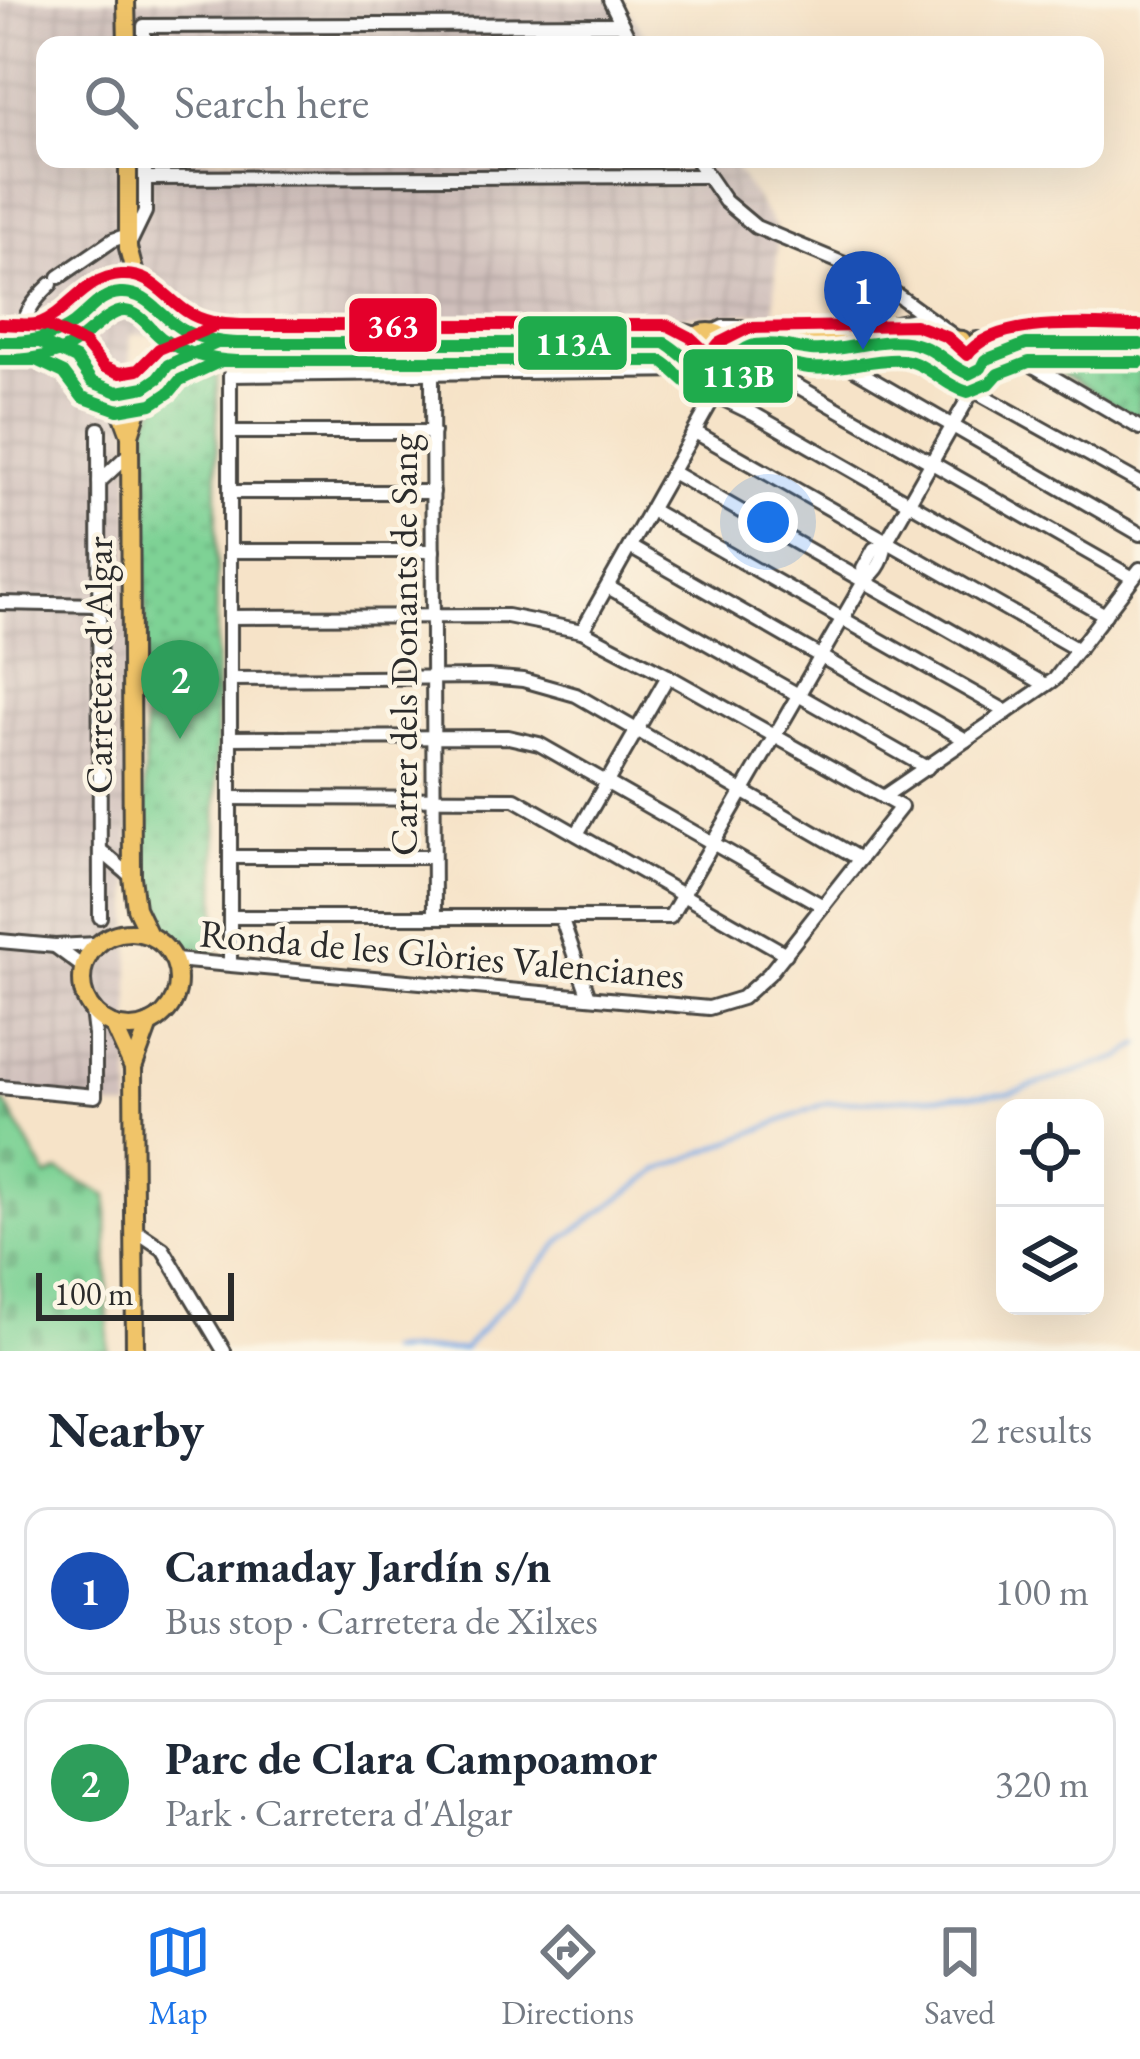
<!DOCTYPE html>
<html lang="en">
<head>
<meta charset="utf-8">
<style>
	:root { --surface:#fff; --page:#f6f6f7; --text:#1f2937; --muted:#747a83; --line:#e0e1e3; --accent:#1a73e8 }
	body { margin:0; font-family:"EB Garamond",serif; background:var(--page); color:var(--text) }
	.controls { position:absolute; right:36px; bottom:36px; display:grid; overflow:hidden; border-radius:24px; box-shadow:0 12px 48px #0002 }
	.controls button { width:108px; height:108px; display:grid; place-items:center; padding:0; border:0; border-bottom:3px solid var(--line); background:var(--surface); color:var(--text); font:60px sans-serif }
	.scale { position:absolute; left:36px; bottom:30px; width:198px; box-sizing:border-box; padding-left:12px; border:6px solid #2b2b2b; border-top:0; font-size:33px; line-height:42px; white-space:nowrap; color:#2b2b2b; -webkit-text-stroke:9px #fcf5e5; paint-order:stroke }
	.you { position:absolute; left:768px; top:522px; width:42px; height:42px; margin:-30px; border:9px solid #fff; border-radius:50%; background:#1a73e8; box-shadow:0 0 0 18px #1a73e833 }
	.badge { display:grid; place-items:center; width:78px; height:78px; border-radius:50%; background:var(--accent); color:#fff; font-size:39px; font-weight:700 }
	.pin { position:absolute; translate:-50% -99px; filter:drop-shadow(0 3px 6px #0008) }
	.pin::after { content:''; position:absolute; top:63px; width:42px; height:36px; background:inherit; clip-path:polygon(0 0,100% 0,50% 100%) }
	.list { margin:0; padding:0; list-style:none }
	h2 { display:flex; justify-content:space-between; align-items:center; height:156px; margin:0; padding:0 48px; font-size:51px }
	h2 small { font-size:39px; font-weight:400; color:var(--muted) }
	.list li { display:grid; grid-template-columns:78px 1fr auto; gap:36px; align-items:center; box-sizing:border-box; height:168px; margin:0 24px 24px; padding:0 24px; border:3px solid var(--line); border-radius:24px }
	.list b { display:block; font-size:45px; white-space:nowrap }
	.list p { margin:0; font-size:39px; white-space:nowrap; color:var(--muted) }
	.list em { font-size:39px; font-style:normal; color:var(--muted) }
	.icon { flex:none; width:66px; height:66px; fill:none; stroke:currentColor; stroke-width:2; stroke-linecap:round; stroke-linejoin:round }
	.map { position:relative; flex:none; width:1140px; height:1351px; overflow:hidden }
	.search { position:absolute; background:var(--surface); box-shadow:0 12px 48px #0002; left:36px; right:36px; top:36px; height:132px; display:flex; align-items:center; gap:30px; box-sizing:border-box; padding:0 42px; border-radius:24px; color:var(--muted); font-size:45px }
	.sheet { height:540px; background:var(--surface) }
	nav { display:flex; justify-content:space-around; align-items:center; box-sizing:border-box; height:168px; border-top:3px solid var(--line); background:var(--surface); font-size:33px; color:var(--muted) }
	nav a { display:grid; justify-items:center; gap:6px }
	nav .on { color:var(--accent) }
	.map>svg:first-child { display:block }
	.industrial { fill:url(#industrial-grid) }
	.cemetery { fill:url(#cemetery-stones); stroke:#547e60; stroke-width:3 }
	.park { fill:url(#park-dots); stroke:#547e60; stroke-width:3 }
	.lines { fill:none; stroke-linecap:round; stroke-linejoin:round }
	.stream { stroke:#7baae5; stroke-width:4.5 }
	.minor-casing { stroke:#494743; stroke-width:18 }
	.major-casing { stroke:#494743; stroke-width:22 }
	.minor { stroke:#fff; stroke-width:12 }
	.major { stroke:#f0c469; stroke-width:16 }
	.bus-1-casing { stroke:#fcf5e5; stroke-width:21 }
	.bus-2-casing { stroke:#fcf5e5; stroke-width:21 }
	.bus-3-casing { stroke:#fcf5e5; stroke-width:21 }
	.bus-1 { stroke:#1fab4c; stroke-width:12 }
	.bus-2 { stroke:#1fab4c; stroke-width:12 }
	.bus-3 { stroke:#e4002b; stroke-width:12 }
	.labels { text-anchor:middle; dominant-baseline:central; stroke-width:9; stroke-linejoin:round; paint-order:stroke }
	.street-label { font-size:39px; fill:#2b2b2b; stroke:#fcf5e5 }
	.line-badge { stroke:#fcf5e5; stroke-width:4.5 }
	.badge-label { font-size:33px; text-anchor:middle; font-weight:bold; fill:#fff }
</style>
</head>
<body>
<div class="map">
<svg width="1140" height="1351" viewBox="0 0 1140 1351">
	<defs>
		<pattern id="industrial-grid" width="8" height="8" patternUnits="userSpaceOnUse" patternTransform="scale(3)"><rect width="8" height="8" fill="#d0c0bc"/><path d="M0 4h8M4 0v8" fill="none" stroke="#b3a5a2"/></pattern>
		<pattern id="cemetery-stones" width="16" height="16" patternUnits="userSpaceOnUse" patternTransform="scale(3)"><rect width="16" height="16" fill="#7ed295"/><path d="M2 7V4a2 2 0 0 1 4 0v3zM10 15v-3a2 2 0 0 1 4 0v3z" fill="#6db481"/></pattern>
		<pattern id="park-dots" width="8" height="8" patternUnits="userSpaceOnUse" patternTransform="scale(3)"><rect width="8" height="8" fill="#7ed295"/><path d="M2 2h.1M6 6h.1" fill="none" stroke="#6db481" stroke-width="1.8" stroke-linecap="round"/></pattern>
	</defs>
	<rect width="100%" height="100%" fill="#fcf5e5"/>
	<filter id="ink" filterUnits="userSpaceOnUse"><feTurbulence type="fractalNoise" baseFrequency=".00833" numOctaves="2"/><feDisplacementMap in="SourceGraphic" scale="24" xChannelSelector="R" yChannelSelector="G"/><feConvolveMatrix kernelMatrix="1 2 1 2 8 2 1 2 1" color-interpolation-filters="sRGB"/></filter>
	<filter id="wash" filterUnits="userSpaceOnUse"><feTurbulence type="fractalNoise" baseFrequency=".004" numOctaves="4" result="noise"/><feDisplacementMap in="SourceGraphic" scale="48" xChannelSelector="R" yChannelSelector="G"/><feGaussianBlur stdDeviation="2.7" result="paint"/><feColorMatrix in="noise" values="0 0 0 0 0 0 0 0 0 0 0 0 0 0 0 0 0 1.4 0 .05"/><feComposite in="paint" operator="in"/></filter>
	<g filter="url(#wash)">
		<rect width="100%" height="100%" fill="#f6e3c8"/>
		<polygon class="industrial" points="0,0 622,0 652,45 45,45 45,159 729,159 778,231 774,313 130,335 130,1109 0,1096"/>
		<polygon class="cemetery" points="5,1102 47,1177 59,1171 107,1196 108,1351 0,1351 0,1104"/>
		<g class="park">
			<polygon points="1051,353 1140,354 1140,420 1041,361"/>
			<polygon points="185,370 217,372 216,952 179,947 147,908 144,896 146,424 161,396"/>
		</g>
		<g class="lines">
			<polyline class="stream" points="387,1351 464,1349 563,1239 659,1170 826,1103 1010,1093 1122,1057 1140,1044"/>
		</g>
	</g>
	<g filter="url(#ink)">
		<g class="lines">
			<defs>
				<g id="minor">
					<polyline points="610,0 632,45"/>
					<polyline points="144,45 144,26 622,24"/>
					<polyline points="696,159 725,201 756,227 847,265 896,294 955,337"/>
					<polyline points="145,178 707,176"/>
					<polyline points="131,241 145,212 145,159"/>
					<polyline points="59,277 113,240 128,235"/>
					<polyline points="713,332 723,327 876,327 920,318 928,321"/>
					<path d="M21 342C21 317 33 301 51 284"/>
					<polyline points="238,343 260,326 666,327 698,334"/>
					<polyline points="1008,351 1140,428"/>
					<polyline points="0,358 49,358"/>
					<polyline points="432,374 434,917"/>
					<polyline points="707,374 712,378 715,395 754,414 1105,615"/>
					<polyline points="971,385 973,390 1140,483"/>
					<polyline points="99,429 100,917"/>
					<polyline points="230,432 433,432"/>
					<polyline points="695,432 1078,650"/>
					<polyline points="672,472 1046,685"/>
					<polyline points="99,482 130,453"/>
					<polyline points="230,492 433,492"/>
					<polyline points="651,510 1007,712"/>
					<polyline points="630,547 966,740"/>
					<polyline points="230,551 433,551"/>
					<polyline points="866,578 863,569 874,549 885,544"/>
					<polyline points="1133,578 787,380 787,370 793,365 842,362 1140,534"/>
					<polyline points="608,587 927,768"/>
					<polyline points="0,603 99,605"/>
					<polyline points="582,631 715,395 722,369"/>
					<polyline points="230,679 488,677 523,680 576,695 860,859"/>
					<polyline points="230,738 508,737 539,744 823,906"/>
					<polyline points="883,797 1055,679 1140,569"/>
					<polyline points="230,798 515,799 786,954"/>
					<polyline points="577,834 668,676"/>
					<polyline points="100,850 132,877"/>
					<polyline points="230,857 433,857"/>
					<path d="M231 917H670L866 578C878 572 885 557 885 544L973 390 978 371"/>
					<polyline points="561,917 589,997"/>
					<polyline points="0,941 55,946 97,944"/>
					<polyline points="56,947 83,967"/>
					<polyline points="175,960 709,1008 742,998 769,974 901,807 668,676 582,631 507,616 230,617"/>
					<polyline points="230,964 230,375 697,370"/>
					<polyline points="0,1087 95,1096 95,1035 92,1010"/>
					<polyline points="135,1230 163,1249 224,1351"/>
				</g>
				<g id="major">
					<polyline points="126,0 127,45"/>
					<polyline points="128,159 128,248 134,271 147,299"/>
					<circle cx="123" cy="343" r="49"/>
					<polyline points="166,318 189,333 217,343 665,343 694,338"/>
					<circle cx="709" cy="353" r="21"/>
					<polyline points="909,335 962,340"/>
					<polyline points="726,341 763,337"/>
					<polyline points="977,341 1140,344"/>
					<polyline points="0,342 40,342 76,359"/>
					<polyline points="730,358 751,346 776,344 915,343 937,352 964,374 978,371 985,360"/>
					<polyline points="168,365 216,343"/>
					<polyline points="145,387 130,435 132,877 136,908 149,935"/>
					<polyline points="104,389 123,416 130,435"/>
					<circle cx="130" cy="980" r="48"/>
					<polyline points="114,1026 133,1068"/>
					<polyline points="135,1351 133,1068 149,1024"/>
				</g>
			</defs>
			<use href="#minor" class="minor-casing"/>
			<use href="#major" class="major-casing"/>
			<use href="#minor" class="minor"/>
			<use href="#major" class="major"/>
			<defs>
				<g id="bus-1">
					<path d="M0 342H40L76 359 92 382 118 392 145 387 158 378 168 365 217 343H665C678 350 699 373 710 373 728 371 737 348 756 345 775 342 793 348 811 350 847 353 887 332 922 346 939 352 951 367 969 374L981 368 985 360 1026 344H1140"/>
					<path d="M13 342C36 341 56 336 74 323 89 312 100 294 120 293 148 291 161 318 183 330 200 339 218 342 237 343"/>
				</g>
				<g id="bus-2">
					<path d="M0 360H36L64 373 82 397 118 410 152 404 170 392 180 380 221 361H661C677 370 687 390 706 391 733 392 735 372 753 364 770 357 792 366 809 368 840 371 871 358 902 360 927 362 944 386 968 392L990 383 998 374 1029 362H1140"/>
					<path d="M13 360C33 359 52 356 69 347 85 339 108 310 125 311 141 312 151 331 163 339 185 354 210 360 236 361"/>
				</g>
				<g id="bus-3">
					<path d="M0 324 48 326 85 344 104 367 120 373 138 370 159 349 217 325H667L690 337 709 355 719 343 749 328 915 325 947 337 967 355C995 315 1096 326 1140 326"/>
					<path d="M11 324C21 324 31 326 40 323 70 311 85 277 121 275 151 273 164 296 186 311 202 322 221 324 241 325"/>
				</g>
			</defs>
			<use href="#bus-1" class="bus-1-casing"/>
			<use href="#bus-2" class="bus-2-casing"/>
			<use href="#bus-3" class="bus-3-casing"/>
			<use href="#bus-1" class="bus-1"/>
			<use href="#bus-2" class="bus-2"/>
			<use href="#bus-3" class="bus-3"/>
		</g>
	</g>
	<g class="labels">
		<g class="street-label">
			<text transform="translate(403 645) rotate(-90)">Carrer dels Donants de Sang</text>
			<text transform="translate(98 665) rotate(-90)">Carretera d'Algar</text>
			<text transform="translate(442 954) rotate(5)">Ronda de les Glòries Valencianes</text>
		</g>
	</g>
	<g class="line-badge">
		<rect x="347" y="296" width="92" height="58" rx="12" fill="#e4002b"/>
		<rect x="516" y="314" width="113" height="58" rx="12" fill="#1fab4c"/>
		<rect x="681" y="347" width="114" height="58" rx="12" fill="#1fab4c"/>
	</g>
	<g class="badge-label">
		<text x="393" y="337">363</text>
		<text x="573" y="355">113A</text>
		<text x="738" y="387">113B</text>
	</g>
</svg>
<div class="controls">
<button><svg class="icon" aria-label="locate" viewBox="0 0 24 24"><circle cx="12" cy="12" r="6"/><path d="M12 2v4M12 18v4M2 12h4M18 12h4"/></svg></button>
<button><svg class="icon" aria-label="layers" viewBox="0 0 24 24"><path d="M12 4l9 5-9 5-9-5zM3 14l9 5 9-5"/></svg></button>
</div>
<div class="scale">100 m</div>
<div class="you"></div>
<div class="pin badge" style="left:863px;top:350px;background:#1a4fb4">1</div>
<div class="pin badge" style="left:180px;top:739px;background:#2e9e5b">2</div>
<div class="search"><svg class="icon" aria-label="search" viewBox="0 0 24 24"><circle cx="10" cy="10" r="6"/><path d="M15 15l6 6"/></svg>Search here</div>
</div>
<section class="sheet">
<h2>Nearby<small>2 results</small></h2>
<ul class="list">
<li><span class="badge" style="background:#1a4fb4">1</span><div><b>Carmaday Jardín s/n</b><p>Bus stop · Carretera de Xilxes</p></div><em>100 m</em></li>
<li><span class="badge" style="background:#2e9e5b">2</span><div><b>Parc de Clara Campoamor</b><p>Park · Carretera d'Algar</p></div><em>320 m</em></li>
</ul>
</section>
<nav>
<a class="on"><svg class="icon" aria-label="map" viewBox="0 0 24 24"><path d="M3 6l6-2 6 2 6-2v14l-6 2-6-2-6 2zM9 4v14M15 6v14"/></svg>Map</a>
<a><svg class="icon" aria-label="directions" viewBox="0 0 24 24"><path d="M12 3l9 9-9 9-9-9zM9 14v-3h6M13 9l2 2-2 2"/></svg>Directions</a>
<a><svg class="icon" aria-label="saved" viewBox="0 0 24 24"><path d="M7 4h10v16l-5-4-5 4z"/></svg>Saved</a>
</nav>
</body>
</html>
